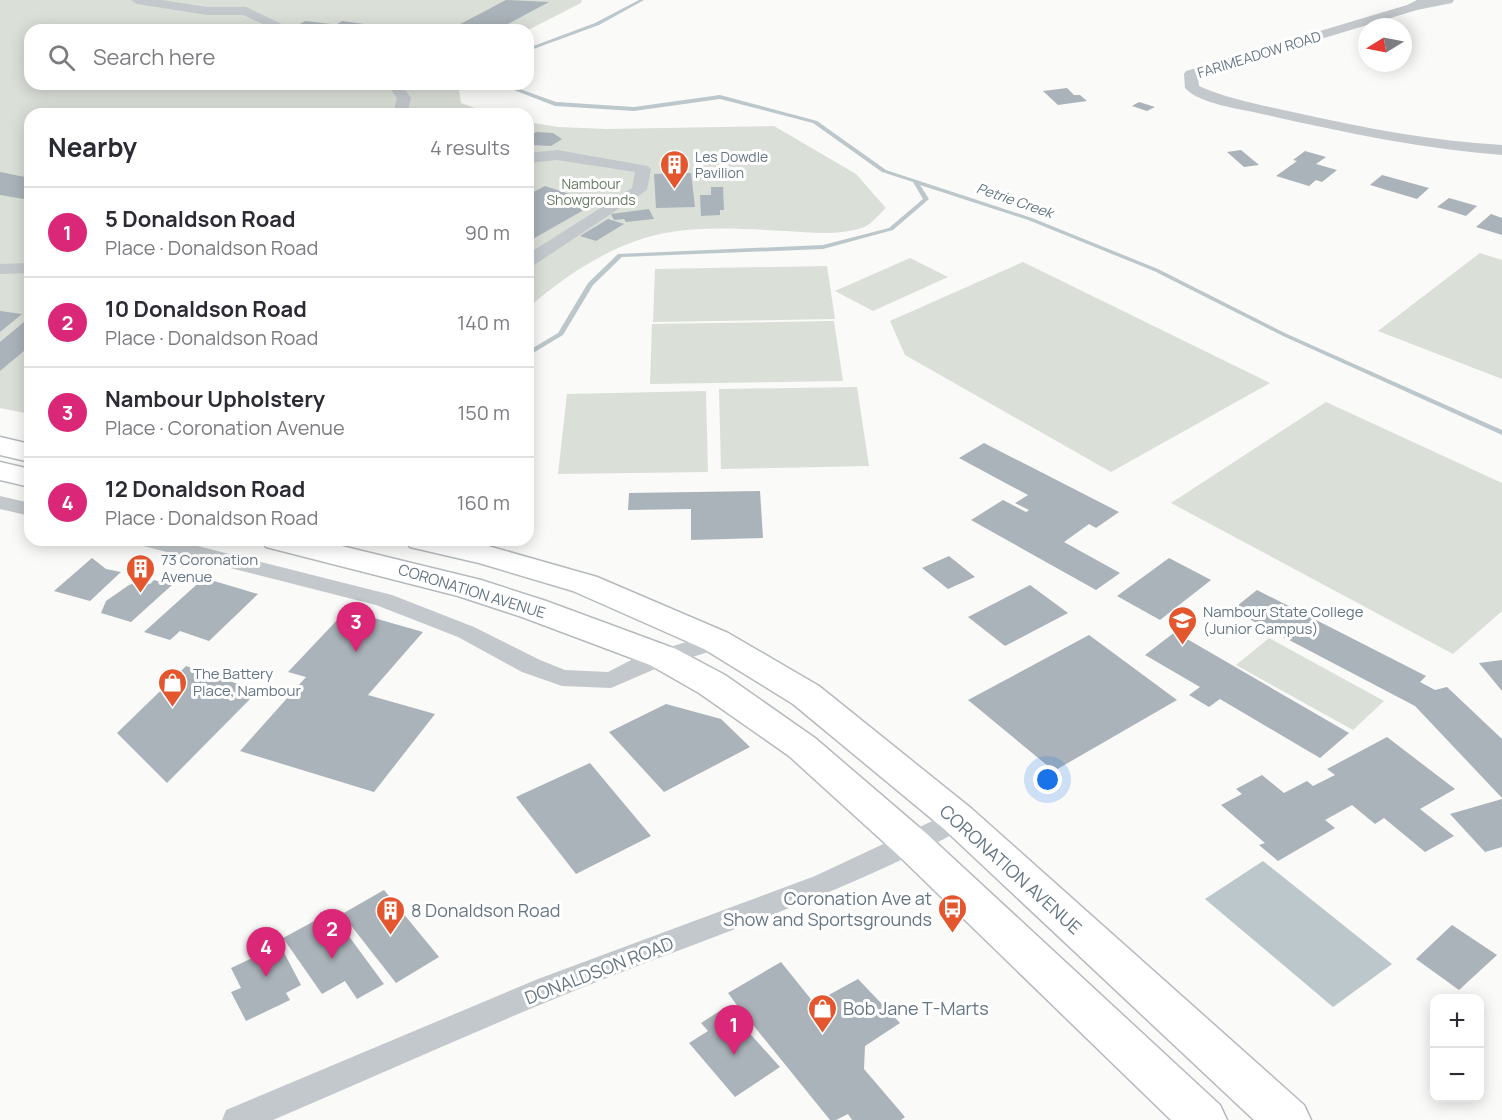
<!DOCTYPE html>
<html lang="en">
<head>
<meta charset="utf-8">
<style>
	:root { --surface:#fff; --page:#f7f7f7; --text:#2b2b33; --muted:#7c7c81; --line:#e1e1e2; --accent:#db2777 }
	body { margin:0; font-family:Manrope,sans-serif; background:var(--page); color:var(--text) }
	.controls { position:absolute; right:18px; bottom:18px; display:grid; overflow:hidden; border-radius:12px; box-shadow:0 3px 15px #0003 }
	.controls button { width:54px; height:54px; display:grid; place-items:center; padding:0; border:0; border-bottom:2px solid var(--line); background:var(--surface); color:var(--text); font:30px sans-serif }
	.compass { position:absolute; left:1358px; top:18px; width:54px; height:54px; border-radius:50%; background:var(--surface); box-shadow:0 3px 15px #0003; rotate:260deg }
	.you { position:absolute; left:1048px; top:780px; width:21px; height:21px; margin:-15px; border:4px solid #fff; border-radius:50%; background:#1a73e8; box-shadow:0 0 0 9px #1a73e833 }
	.badge { display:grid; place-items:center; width:39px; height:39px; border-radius:50%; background:var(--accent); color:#fff; font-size:20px; font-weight:700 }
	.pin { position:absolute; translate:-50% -50px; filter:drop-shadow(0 2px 3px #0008) }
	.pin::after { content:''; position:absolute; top:32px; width:21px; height:18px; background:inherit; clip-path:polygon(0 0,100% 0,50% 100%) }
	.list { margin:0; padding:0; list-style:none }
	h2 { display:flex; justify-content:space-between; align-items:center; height:78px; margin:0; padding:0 24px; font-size:26px }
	h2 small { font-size:20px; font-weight:400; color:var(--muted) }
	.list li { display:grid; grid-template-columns:39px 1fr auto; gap:18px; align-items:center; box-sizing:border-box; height:90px; padding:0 24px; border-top:2px solid var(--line) }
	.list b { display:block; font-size:22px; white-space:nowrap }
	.list p { margin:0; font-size:20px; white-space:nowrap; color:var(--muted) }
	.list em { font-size:20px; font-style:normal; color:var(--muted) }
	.icon { flex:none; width:33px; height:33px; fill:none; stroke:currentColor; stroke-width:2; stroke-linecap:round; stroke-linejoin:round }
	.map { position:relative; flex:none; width:1502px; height:1120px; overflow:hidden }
	.search { position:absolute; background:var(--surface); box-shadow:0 3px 15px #0003; left:24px; top:24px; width:510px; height:66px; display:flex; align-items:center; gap:15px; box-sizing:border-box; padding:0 21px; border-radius:18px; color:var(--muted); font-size:22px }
	.panel { position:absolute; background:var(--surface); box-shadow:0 3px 15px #0003; left:24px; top:108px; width:510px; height:438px; border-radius:18px }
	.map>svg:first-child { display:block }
	.green { fill:#dadfd7 }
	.water { fill:#bbc7cb }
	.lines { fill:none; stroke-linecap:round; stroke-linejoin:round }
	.stream { fill:#bbc7cb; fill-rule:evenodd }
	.building { fill:#aab3b9 }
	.primary-casing { stroke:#b5babe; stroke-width:3 }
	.minor { fill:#c3c8cc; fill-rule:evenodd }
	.primary { fill:#fff; fill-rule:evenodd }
	.labels { text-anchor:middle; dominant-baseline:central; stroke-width:6; stroke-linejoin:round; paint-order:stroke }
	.far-street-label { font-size:14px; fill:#657683; stroke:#fff }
	.far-poi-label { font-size:14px; fill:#657683; stroke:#fff; text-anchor:start }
	.far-park-label { font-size:14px; fill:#687a64; stroke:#fff }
	.far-water-label { font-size:14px; font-style:italic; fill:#60757c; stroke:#fff }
	.poi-label { font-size:15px; fill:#657683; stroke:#fff; text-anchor:start }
	.street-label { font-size:15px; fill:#657683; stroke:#fff }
	.near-street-label { font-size:18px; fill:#657683; stroke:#fff }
	.near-poi-label { font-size:18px; fill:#657683; stroke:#fff; text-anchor:start }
</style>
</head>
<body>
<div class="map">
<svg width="1502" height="1120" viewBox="0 0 1502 1120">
	<rect width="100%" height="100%" fill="#fafaf8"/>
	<g class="green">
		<polygon points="0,0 582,0 581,3 528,30 30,30 30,84 458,84 461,103 491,114 30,114 30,414 0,408"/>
		<path d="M528 122 558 127 608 129 774 126 856 174 886 208C879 214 871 225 862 228 836 236 811 232 785 231 748 229 708 226 671 232 618 240 568 273 528 308Z"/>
		<polygon points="1480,253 1502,260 1502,379 1378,331"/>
		<polygon points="910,258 948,277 873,311 835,291"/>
		<polygon points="1023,262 1270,383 1111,472 905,355 890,321"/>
		<polygon points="827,266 835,319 653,322 655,269"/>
		<polygon points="834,321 843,381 650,384 652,324"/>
		<polygon points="857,387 869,466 721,469 719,389"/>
		<polygon points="706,391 708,472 558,474 567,394"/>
		<polygon points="1326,402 1502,483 1502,611 1453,654 1171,503"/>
		<polygon points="1269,638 1384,701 1353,730 1236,665"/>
	</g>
	<polygon class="water" points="1263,861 1392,964 1333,1007 1205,899"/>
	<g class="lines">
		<g class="stream">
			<polygon points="639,0 644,0 599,25 528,51 528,48 595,23"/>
			<polygon points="498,84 506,84 556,102 634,107 720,95 817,121 886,170 1032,218 1158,269 1287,334 1502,430 1502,435 1283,336 1154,271 1028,220 920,185 929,199 893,230 823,249 622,257 593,285 563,335 528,356 528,351 558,333 588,283 618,254 823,245 889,228 923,199 913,182 882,172 813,123 720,99 634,111 555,106"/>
		</g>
	</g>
	<g class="building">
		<polygon points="506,0 549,2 497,30 449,30"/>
		<polygon points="305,21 331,24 321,30 295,27"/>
		<polygon points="342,21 379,26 373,30 328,30"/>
		<polygon points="1067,88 1074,95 1080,95 1087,101 1058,105 1043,91"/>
		<polygon points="1139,102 1155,107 1147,111 1132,106"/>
		<polygon points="536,132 553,133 562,139 551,146 532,145 528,143 528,137"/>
		<polygon points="1241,150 1259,165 1244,167 1227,152"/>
		<polygon points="1305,151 1326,157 1316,164 1337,170 1322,182 1316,180 1309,186 1276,176 1297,161 1293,160"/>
		<polygon points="0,172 30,178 30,200 0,195"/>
		<polygon points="691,173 695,207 656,208 654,174"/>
		<polygon points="1382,175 1429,188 1417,199 1370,185"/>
		<polygon points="545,186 596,203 531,240 528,239 528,195"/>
		<polygon points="711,187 723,187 724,210 720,210 720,215 701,216 700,195 711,195"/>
		<polygon points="1449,198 1477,206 1466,216 1437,207"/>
		<polygon points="649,209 654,219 626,222 624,219 614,220 611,214"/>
		<polygon points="1491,214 1502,218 1502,235 1476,227"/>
		<polygon points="608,219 624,224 596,241 580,236"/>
		<polygon points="0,311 22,314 0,332"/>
		<polygon points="30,317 30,346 0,371 0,342"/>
		<polygon points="984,443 1119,512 1096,528 1089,524 1064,542 1120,573 1096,590 971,520 1003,500 1026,512 1029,510 1015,503 1028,495 959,458"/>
		<polygon points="760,491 763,538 691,540 691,509 628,510 629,493"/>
		<polygon points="949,556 975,577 948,589 922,568"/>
		<polygon points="92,558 106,569 121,572 90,601 54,591"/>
		<polygon points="1169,558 1211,580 1160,620 1117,596"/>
		<polygon points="204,578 258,594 209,641 180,631 170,640 144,632"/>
		<polygon points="154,580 172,585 131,622 101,613 106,601 129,585 142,581 150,584"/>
		<polygon points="1030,585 1068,613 1005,646 968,617"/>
		<polygon points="1257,590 1426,676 1420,682 1435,690 1447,687 1502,739 1502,798 1415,706 1232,610"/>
		<polygon points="353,612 423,632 368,695 435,714 374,792 240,751 306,677 288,672 340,617"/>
		<polygon points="1175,632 1349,733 1320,758 1220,699 1209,707 1189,695 1200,687 1145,655"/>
		<polygon points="1089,635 1177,700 1054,771 968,700"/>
		<polygon points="1502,660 1502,691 1479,663"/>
		<polygon points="186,666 258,691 167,783 117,733"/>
		<polygon points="666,704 721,719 750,747 664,792 609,732"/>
		<polygon points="1387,737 1455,789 1420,809 1454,836 1425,852 1384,818 1375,824 1352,805 1325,820 1335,828 1278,861 1259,845 1265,843 1221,805 1242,794 1236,789 1262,775 1284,793 1307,781 1313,786 1335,775 1327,769"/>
		<polygon points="590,763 651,836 576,874 516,797"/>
		<polygon points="1502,799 1502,847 1485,852 1450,814"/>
		<polygon points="384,890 439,957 396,983 342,914"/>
		<polygon points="331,912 384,984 357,999 345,981 322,994 283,938"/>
		<polygon points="1452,925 1497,955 1459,990 1416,959"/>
		<polygon points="280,945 301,985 286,993 290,1000 246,1021 231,992 241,988 231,968"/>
		<polygon points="781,962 814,1003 858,979 900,1023 865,1046 864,1069 905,1117 901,1120 852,1120 848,1114 836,1120 830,1120 736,1004 728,993"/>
		<polygon points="726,1007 780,1067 735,1097 689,1043 708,1031 701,1023"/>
	</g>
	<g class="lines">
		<defs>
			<g id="primary">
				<polygon points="0,437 30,444 30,462 0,455"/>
				<polygon points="0,462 30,469 30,487 0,480"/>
				<polygon points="261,540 317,540 481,580 546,601 676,649 725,675 815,738 927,834 1220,1105 1227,1120 1171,1120 899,856 789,756 699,693 650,665 522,617 458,596 266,547"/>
				<polygon points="405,540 467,540 597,577 728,633 819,686 972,809 1304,1105 1311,1120 1254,1120 944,829 793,704 704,649 573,591 479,563 410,547"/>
			</g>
		</defs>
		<use href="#primary" class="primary-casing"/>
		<g class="minor">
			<polygon points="131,0 161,0 207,7 246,7 294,30 276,30 243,15 207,15 137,4"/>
			<path d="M1417 0H1454L1452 3 1417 10 1198 76 1199 86C1230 100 1263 105 1297 113 1365 128 1432 141 1502 145V155C1421 149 1342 132 1262 114 1241 109 1199 104 1185 88L1184 74 1186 71 1407 5Z"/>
			<polygon points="387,84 401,84 411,98 407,114 393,114 397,98"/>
			<polygon points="557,150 648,166 651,169 647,190 534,265 528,266 528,254 632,188 635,172 557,160 528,163 528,153"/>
			<polygon points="30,263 30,273 0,274 0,264"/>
			<polygon points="0,496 30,503 30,516 0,509"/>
			<polygon points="136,540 174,540 392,595 474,627 540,660 565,670 608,672 637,657 716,633 724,635 728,641 724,647 655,669 611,688 562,686 522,672 458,637 376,605 139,545"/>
			<path d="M958 809 968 812 972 819 968 826C851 890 727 931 604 979 492 1023 383 1073 273 1120H222L226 1110 538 979 815 876Z"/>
		</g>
		<use href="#primary" class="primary"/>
	</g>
	<defs>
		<symbol id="building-pin" viewBox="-11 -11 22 30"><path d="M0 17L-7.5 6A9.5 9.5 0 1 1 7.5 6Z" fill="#e4572e" stroke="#fff"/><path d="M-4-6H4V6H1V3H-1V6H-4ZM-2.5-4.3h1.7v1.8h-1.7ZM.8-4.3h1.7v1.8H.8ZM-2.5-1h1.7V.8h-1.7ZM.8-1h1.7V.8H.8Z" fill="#fff"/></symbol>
		<symbol id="school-pin" viewBox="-11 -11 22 30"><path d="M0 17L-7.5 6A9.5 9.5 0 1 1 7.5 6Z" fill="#e4572e" stroke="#fff"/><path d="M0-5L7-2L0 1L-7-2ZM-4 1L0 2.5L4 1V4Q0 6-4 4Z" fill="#fff"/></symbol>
		<symbol id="shop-pin" viewBox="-11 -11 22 30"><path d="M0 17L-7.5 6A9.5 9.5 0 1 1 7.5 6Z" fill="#e4572e" stroke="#fff"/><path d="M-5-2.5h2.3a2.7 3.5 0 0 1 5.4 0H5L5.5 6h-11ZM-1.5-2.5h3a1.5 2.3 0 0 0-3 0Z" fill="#fff"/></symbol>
		<symbol id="bus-pin" viewBox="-11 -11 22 30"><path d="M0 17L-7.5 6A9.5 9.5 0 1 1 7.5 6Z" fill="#e4572e" stroke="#fff"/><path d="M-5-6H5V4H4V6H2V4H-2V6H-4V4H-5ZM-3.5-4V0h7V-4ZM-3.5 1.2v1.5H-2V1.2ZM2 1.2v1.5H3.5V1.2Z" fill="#fff"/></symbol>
	</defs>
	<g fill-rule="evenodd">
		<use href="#building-pin" x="658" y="148" width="33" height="45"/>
		<use href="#building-pin" x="124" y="552" width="33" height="45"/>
		<use href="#school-pin" x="1166" y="604" width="33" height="45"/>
		<use href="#shop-pin" x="156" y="666" width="33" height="45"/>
		<use href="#bus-pin" x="936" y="892" width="33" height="45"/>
		<use href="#building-pin" x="374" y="894" width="33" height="45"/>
		<use href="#shop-pin" x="806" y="992" width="33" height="45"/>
	</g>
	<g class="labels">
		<g class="far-street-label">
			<text transform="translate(1259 54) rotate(-17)">FARIMEADOW ROAD</text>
		</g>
		<g class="far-poi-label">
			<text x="695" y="156">Les Dowdle<tspan x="695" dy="16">Pavilion</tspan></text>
		</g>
		<g class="far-park-label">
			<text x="591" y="183">Nambour<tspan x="591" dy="16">Showgrounds</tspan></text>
		</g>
		<g class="far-water-label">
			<text transform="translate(1015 200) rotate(19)">Petrie Creek</text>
		</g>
		<g class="poi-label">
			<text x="161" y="559">73 Coronation<tspan x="161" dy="17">Avenue</tspan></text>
			<text x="1203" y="611">Nambour State College<tspan x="1203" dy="17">(Junior Campus)</tspan></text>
			<text x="193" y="673">The Battery<tspan x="193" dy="17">Place, Nambour</tspan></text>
		</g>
		<g class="street-label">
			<text transform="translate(472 591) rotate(17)">CORONATION AVENUE</text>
		</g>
		<g class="near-street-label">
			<text transform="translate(1011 869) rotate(42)">CORONATION AVENUE</text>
			<text transform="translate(599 970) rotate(-21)">DONALDSON ROAD</text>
		</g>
		<g class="near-poi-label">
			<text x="932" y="898" text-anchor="end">Coronation Ave at<tspan x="932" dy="21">Show and Sportsgrounds</tspan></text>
			<text x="411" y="910">8 Donaldson Road</text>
			<text x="843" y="1008">Bob Jane T-Marts</text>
		</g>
	</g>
</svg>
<div class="controls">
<button>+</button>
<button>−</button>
</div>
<svg class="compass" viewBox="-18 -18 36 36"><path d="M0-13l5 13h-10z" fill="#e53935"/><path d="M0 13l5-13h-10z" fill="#7c7c81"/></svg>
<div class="you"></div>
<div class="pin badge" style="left:734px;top:1055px">1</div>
<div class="pin badge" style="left:332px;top:959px">2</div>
<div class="pin badge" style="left:356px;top:652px">3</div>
<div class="pin badge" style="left:266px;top:977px">4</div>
<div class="search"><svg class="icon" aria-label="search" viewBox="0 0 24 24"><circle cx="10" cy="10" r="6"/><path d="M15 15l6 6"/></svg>Search here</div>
<section class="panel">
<h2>Nearby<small>4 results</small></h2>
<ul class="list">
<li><span class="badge">1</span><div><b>5 Donaldson Road</b><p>Place · Donaldson Road</p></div><em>90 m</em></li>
<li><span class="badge">2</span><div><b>10 Donaldson Road</b><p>Place · Donaldson Road</p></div><em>140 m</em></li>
<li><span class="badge">3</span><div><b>Nambour Upholstery</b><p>Place · Coronation Avenue</p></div><em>150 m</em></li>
<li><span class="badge">4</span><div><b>12 Donaldson Road</b><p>Place · Donaldson Road</p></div><em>160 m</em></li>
</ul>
</section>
</div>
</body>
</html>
